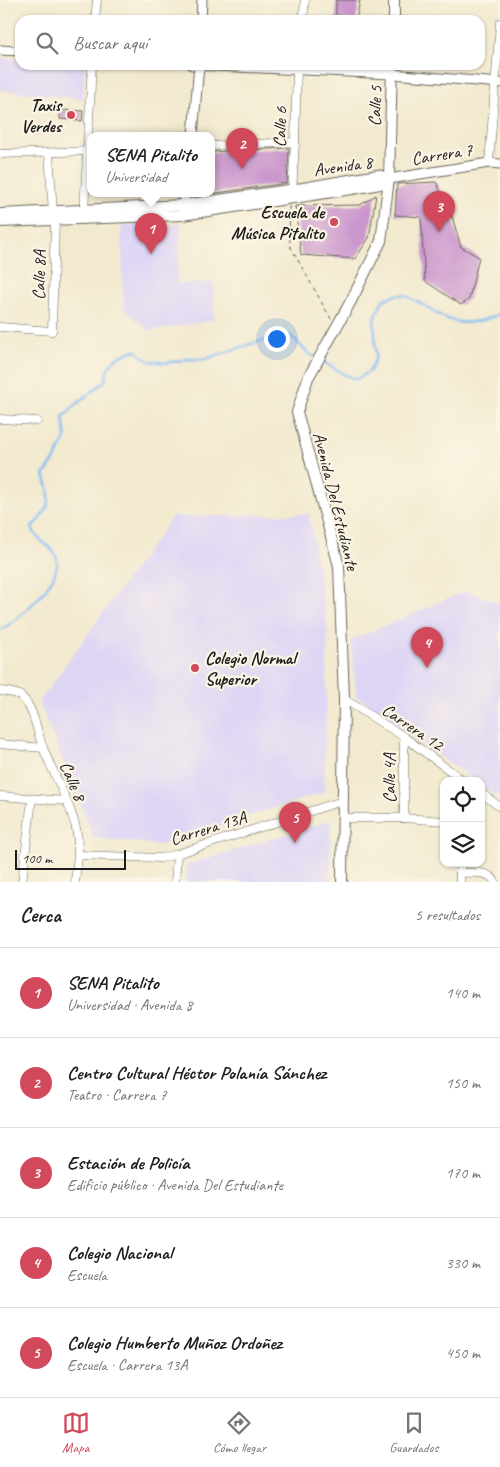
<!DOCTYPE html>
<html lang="es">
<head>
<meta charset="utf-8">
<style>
	:root { --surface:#fff; --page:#f6f6f6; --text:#202124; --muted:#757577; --line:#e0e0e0; --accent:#d1495b }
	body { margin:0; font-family:Caveat,sans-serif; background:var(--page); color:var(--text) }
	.controls { position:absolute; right:15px; bottom:15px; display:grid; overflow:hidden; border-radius:10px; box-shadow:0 1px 4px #0004 }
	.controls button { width:45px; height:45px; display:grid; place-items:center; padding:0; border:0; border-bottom:1px solid var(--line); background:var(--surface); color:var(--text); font:25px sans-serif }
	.scale { position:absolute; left:15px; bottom:12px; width:111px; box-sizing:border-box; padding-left:5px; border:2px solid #1c1c1c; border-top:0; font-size:14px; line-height:18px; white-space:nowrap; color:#1c1c1c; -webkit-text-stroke:4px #fcf5e5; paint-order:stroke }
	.you { position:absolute; left:276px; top:338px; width:18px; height:18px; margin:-12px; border:4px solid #fff; border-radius:50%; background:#1a73e8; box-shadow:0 0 0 8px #1a73e833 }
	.badge { display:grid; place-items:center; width:32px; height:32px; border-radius:50%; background:var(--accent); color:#fff; font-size:16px; font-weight:700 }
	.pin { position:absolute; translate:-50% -41px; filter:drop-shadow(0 1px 2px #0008) }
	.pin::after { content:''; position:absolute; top:26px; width:18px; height:15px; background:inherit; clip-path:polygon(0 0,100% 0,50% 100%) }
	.popup { position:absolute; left:87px; top:132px; width:128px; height:65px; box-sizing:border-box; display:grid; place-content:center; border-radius:10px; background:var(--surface); filter:drop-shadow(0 1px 4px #0005); font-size:16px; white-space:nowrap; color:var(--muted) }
	.popup b { font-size:19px; color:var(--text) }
	.popup::after { content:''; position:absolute; left:50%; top:100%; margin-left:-10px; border:10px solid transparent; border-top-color:var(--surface) }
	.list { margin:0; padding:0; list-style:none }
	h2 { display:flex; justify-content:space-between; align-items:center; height:65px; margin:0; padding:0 20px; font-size:21px }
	h2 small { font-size:16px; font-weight:400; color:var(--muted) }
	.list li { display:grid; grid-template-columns:32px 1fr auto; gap:15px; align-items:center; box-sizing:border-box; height:90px; padding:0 20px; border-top:1px solid var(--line) }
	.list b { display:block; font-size:19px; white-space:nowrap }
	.list p { margin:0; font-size:16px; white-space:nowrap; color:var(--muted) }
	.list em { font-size:16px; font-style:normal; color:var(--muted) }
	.icon { flex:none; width:28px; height:28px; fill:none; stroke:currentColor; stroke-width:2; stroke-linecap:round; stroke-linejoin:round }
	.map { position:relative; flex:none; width:500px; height:882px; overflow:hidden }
	.search { position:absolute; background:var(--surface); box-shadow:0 1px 4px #0004; left:15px; right:15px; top:15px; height:55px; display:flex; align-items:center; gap:12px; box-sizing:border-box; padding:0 18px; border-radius:15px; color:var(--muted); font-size:19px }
	.sheet { height:515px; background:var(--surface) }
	nav { display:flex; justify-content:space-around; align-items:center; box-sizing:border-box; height:70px; border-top:1px solid var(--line); background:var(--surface); font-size:14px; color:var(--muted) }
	nav a { display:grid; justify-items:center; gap:2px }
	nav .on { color:var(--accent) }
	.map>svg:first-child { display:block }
	.built { fill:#ded5f5 }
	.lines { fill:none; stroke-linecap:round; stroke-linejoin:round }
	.stream { stroke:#86bcf5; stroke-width:2.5 }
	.building { fill:#ca96cd }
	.minor-casing { stroke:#67645b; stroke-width:9 }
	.tertiary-casing { stroke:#67645b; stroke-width:11 }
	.secondary-casing { stroke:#67645b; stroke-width:12 }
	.path { stroke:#67645b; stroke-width:1; stroke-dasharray:4 4; stroke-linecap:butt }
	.minor { stroke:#fff; stroke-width:8 }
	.tertiary { stroke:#fff; stroke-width:9 }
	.secondary { stroke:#fff; stroke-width:10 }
	.poi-dot { fill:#d1495b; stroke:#fcf5e5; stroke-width:2 }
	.labels { text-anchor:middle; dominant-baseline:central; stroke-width:4.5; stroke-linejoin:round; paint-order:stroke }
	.poi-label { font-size:18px; font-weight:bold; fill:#1c1c1c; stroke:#fcf5e5; text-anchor:end }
	.street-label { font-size:18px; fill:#1c1c1c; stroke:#fcf5e5 }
</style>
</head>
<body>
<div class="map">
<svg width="500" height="882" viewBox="0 0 500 882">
	<rect width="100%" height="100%" fill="#fcf5e5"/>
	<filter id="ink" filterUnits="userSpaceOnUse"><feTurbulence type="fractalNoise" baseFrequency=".02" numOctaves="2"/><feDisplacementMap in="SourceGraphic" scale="10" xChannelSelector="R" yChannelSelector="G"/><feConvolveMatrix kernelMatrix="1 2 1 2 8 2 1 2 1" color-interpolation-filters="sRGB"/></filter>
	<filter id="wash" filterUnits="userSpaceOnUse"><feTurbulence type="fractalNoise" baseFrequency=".0096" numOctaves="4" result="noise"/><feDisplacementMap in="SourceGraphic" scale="20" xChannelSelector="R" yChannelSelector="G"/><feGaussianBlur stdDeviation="1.12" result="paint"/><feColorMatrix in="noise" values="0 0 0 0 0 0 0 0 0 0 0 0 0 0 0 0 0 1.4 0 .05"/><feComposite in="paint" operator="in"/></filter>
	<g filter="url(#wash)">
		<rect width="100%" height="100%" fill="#f2eacf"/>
		<g class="built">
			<polygon points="0,58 20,59 20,65 85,65 83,99 0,90"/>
			<polygon points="181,224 177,284 214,282 214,320 149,331 124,309 121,225"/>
			<polygon points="309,514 328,633 324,792 160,845 94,838 39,702 172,517"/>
			<polygon points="466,591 500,603 500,798 481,785 481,781 475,781 356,696 351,640"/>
			<polygon points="331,820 330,882 185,882 187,865"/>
		</g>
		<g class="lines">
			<g class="stream">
				<path d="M322 361 345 375 357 379 370 371 376 357 374 319 383 300 396 295H405C443 314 452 334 497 315H500"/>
				<path d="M0 630C18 621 65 579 56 556 50 543 36 542 32 527 51 508 53 500 44 475L55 459 66 437 63 417 79 402 105 381 108 368 116 358 135 350 149 361 166 363 188 359H205L257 342 290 335 308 353 317 358"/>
			</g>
		</g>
		<g id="blocks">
			<g class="building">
				<polygon points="336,0 360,0 356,20 336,20"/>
				<polygon points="60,110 83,111 82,121 60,119"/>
				<polygon points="289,148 287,183 195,196 195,193 211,193 211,152"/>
				<polygon points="436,182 451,213 461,247 479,257 469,299 461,305 425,281 421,217 395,215 397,184"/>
				<polygon points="376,195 369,238 355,259 301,255 295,206 360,205"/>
			</g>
		</g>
	</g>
	<g filter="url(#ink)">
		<use href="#blocks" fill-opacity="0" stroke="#67645b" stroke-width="1"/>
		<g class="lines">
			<defs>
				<g id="minor">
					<polyline points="95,20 97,0"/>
					<polyline points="303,20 305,0"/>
					<polyline points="211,146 295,142"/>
					<polyline points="49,153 53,213"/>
					<polyline points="0,154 91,151"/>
					<polyline points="489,163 500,23"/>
					<polyline points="292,193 295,142 297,65"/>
					<polyline points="84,211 92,65"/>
					<polyline points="0,327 52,331 55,221"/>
					<polyline points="0,419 37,421"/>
					<path d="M0 691C7 692 17 692 22 697 35 710 37 734 44 750 53 773 71 805 76 828 80 847 77 864 75 882"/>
					<polyline points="344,699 404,737 464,781"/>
					<polyline points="404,737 404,818"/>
					<polyline points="0,744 43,748"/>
					<polyline points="481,793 500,807"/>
					<polyline points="0,796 66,801"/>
					<polyline points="343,818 404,818 444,821"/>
					<polyline points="79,855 161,858 177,854 342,801"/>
					<path d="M460 873C472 873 489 870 495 882"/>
					<polyline points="22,882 32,799"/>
					<polyline points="175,882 177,854"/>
					<polyline points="460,882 460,863"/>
				</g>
				<g id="tertiary">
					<polyline points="201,20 202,0"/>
					<polyline points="0,50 20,51"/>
					<polyline points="192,65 392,74 500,83"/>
					<polyline points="193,135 199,65"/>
					<polyline points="389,179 489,163 500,164"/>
					<polyline points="183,210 185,193"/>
				</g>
				<g id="secondary">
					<polyline points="394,20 394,0"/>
					<polyline points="0,214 183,205 303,188 378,175 389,179"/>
					<polyline points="0,222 182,215 352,189 380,184 389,179"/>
					<polyline points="342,882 344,699 339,566 297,412 308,378 351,301 381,241 389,179 392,65"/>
				</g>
			</defs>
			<use href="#minor" class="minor-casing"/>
			<use href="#tertiary" class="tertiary-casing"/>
			<use href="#secondary" class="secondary-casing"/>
			<polyline class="path" points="289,206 290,246 331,319"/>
			<use href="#minor" class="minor"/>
			<use href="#tertiary" class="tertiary"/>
			<use href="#secondary" class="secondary"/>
		</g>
	</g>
	<g class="poi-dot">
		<circle cx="71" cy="115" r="5"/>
		<circle cx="334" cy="222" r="5"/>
		<circle cx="195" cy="668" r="5"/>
	</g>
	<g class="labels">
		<g class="poi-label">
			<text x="61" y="105">Taxis<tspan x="61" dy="21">Verdes</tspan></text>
			<text x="324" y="212">Escuela de<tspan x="324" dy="21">Música Pitalito</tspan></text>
			<text x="205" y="658" text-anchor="start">Colegio Normal<tspan x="205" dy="21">Superior</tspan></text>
		</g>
		<g class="street-label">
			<text transform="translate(375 106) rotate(-88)">Calle 5</text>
			<text transform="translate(280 127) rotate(-88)">Calle 6</text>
			<text transform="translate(442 154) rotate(-9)">Carrera 7</text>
			<text transform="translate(343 166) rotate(-8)">Avenida 8</text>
			<text transform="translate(39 275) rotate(-89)">Calle 8A</text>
			<text transform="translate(336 501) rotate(76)">Avenida Del Estudiante</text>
			<text transform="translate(413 727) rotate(34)">Carrera 12</text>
			<text transform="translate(389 778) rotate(-90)">Calle 4A</text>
			<text transform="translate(73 781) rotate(67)">Calle 8</text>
			<text transform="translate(208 828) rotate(-17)">Carrera 13A</text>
		</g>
	</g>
</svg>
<div class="controls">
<button><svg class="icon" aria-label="locate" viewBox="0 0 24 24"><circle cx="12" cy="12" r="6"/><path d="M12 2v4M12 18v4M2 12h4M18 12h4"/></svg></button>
<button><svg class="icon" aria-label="layers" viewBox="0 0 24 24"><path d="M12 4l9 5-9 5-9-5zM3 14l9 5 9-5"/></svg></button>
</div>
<div class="scale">100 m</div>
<div class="you"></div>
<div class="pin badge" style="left:151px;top:254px">1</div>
<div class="popup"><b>SENA Pitalito</b>Universidad</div>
<div class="pin badge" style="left:242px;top:169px">2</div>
<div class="pin badge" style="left:439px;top:232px">3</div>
<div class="pin badge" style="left:427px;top:668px">4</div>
<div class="pin badge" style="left:295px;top:843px">5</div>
<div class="search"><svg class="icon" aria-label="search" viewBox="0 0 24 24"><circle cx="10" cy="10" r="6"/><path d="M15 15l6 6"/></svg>Buscar aquí</div>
</div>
<section class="sheet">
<h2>Cerca<small>5 resultados</small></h2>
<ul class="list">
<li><span class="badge">1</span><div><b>SENA Pitalito</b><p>Universidad · Avenida 8</p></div><em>140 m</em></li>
<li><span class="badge">2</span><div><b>Centro Cultural Héctor Polanía Sánchez</b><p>Teatro · Carrera 7</p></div><em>150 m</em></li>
<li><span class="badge">3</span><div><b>Estación de Policía</b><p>Edificio público · Avenida Del Estudiante</p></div><em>170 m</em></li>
<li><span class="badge">4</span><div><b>Colegio Nacional</b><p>Escuela</p></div><em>330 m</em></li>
<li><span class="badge">5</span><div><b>Colegio Humberto Muñoz Ordoñez</b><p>Escuela · Carrera 13A</p></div><em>450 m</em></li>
</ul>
</section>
<nav>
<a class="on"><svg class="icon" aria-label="map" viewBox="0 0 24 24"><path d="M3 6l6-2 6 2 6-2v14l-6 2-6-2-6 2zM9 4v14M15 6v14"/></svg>Mapa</a>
<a><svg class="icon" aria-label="directions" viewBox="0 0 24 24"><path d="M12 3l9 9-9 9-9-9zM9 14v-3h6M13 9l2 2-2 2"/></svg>Cómo llegar</a>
<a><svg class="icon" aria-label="saved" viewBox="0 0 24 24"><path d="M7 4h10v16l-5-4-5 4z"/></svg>Guardados</a>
</nav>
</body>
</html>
